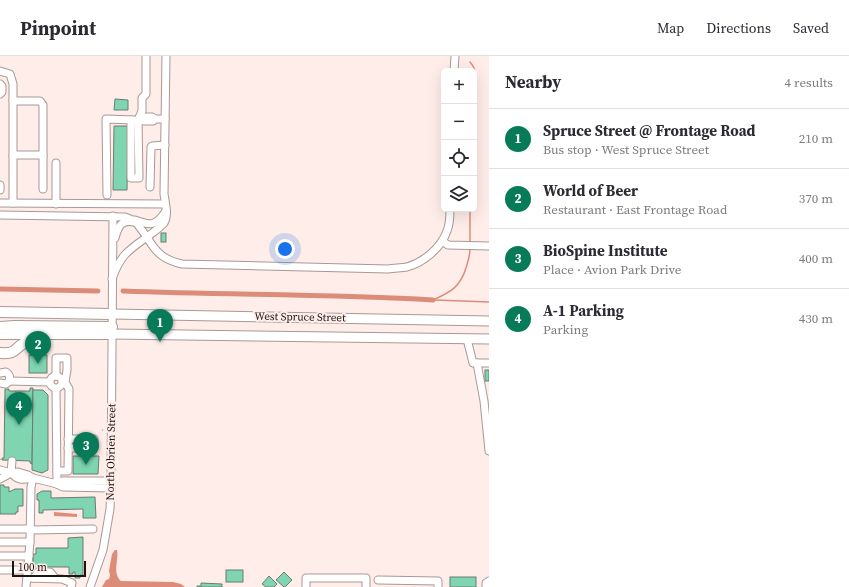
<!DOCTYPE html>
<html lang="en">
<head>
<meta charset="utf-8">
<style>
	:root { --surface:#fff; --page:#f7f7f7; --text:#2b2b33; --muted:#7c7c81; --line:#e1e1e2; --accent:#077b58 }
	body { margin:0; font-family:"Source Serif 4",serif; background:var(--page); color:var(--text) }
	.controls { position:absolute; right:12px; top:12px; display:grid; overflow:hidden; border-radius:6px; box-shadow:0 4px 16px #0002 }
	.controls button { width:36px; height:36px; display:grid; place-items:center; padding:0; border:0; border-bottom:1px solid var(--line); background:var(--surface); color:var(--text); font:20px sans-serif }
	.scale { position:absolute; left:12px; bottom:10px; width:74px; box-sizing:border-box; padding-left:4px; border:2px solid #1b1614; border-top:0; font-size:11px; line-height:14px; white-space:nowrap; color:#1b1614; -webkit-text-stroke:3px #feede9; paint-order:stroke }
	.you { position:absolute; left:285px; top:193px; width:14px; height:14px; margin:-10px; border:3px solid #fff; border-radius:50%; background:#1a73e8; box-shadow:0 0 0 6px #1a73e833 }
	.badge { display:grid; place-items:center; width:26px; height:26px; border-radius:50%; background:var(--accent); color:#fff; font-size:13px; font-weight:700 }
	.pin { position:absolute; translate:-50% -33px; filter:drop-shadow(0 1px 2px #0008) }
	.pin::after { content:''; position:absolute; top:21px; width:14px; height:12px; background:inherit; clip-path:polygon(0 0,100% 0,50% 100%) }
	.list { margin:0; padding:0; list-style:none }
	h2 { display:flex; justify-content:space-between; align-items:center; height:52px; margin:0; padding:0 16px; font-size:17px }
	h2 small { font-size:13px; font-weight:400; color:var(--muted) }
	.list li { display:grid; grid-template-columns:26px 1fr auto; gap:12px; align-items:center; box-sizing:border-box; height:60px; padding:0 16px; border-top:1px solid var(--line) }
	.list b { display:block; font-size:15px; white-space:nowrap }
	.list p { margin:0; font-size:13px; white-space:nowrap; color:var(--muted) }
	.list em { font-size:13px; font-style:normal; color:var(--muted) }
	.icon { flex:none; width:22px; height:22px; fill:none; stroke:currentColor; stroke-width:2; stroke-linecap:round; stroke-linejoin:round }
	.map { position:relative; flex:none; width:489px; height:531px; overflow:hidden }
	header { display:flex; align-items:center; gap:24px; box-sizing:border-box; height:56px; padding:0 20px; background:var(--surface); border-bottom:1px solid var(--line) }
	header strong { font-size:19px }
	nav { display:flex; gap:22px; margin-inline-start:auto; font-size:14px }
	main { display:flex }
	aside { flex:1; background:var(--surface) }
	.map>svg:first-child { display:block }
	.water { fill:#dc8d7a }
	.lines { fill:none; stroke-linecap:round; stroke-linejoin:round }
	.stream { stroke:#dc8d7a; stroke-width:1.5 }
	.canal { stroke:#dc8d7a; stroke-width:5 }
	.building { fill:#7ed5af; stroke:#6d7a73 }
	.minor-casing { stroke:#a89995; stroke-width:9 }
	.major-casing { stroke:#a89995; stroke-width:11 }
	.highway-casing { stroke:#a89995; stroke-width:12 }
	.path { stroke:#928683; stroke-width:1; stroke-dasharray:1 3; stroke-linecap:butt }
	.minor { stroke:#fff; stroke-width:7 }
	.major { stroke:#fff; stroke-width:9 }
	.highway { stroke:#fff; stroke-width:10 }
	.labels { text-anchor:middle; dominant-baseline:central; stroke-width:4; stroke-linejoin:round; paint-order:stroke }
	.street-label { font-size:11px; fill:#1b1614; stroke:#feede9 }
</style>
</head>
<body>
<header>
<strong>Pinpoint</strong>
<nav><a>Map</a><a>Directions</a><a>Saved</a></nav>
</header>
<main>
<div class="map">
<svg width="489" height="531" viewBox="0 0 489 531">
	<rect width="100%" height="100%" fill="#feede9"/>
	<g class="water">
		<polygon points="54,456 77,458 77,461 54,460"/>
		<path d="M115 494H117C119 504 112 517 121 525L173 526 181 528 185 531H102L106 524 109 523 110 519 109 515 112 498Z"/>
	</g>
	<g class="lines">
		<g class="stream">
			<path d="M470 6C477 14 476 20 474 30"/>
			<polyline points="470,153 470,187"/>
			<path d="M433 244C451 236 460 231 466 212 468 205 470 200 470 193"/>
			<polyline points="435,244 489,246"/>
		</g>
		<g class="canal">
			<polyline points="0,233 98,235"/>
			<path d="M123 235C227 239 330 238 433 244"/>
		</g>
	</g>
	<g class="building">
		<polygon points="115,43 128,44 128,54 114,54"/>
		<polygon points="114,70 128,70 127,134 113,134"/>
		<rect x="161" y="177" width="5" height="9"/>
		<rect x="29" y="299" width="18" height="18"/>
		<rect x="485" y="314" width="4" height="11"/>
		<polygon points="30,332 33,332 33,334 32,408 30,407 30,405 2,404 2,402 4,402 5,333 9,333 9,335 30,335"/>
		<polygon points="33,334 43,334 48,339 48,414 42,417 32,414"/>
		<rect x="88" y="394" width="4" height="6"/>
		<polygon points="73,400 99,400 98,418 73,418"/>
		<polygon points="0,429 4,429 4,431 9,431 9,436 15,433 23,433 23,450 18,450 18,456 16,456 16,458 0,458"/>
		<polygon points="42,435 51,435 51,442 95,441 96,462 83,462 83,453 43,454 43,457 39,457 39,444 37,444 37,438"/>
		<polygon points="83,481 83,519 80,519 80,522 75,522 75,516 73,516 73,518 69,518 69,511 33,511 33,498 36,498 36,492 68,492 68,482"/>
		<rect x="226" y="514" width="17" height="12"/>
		<polygon points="284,516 292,524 285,531 284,531 276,524"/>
		<polygon points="269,520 277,528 274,531 266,531 262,528"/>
		<rect x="450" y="521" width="26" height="10"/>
		<polygon points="201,527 222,528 222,531 197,531 197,530 201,530"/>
	</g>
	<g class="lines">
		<defs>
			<g id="minor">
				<polyline points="0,15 10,18 13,28 13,147"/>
				<polyline points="454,15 455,0"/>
				<polyline points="0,28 2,30 2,36 0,38"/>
				<polyline points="13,45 40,45 43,49 43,133"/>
				<polyline points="155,63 153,65 144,65 140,64 143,61 152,61 155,63 165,63"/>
				<polyline points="131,64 131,122 139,122 138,64 142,55 142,42 146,38 146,0"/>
				<polyline points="13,99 43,99"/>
				<polyline points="56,107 56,148"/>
				<polyline points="0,129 0,134"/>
				<polyline points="150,131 151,91 152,90 165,89"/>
				<polyline points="107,139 106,63 134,64"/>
				<polyline points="0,147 165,148"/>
				<path d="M0 159 125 161 135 165 147 181C152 177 160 172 164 167 169 159 165 146 164 138L166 0"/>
				<path d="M135 164C151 170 156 170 166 155"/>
				<path d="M115 182C118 171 121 163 134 166"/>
				<polyline points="442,185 448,189 489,190"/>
				<path d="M112 223C120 200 127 195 147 181 156 197 164 204 182 208L388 213C394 212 401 212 407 211 424 206 441 192 447 175 450 168 450 160 450 153"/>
				<polyline points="467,283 473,307 489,307"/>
				<polyline points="477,307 484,345 489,395"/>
				<path d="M0 317 6 316C11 319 11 325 6 328L0 327"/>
				<circle cx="56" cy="326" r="6"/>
				<polyline points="56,320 56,302 67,302 67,314 65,326 69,333 68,415 57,415"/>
				<polyline points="9,325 49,326"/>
				<polyline points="56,333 57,428"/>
				<polyline points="68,392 94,392 94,383 68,383"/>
				<polyline points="0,414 11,417 18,416 28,419 33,422 57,428 63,431 111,432"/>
				<path d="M11 417C19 425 22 424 33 422"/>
				<polyline points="11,417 12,405"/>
				<polyline points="0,423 11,417"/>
				<polyline points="57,428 62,425 111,425"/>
				<polyline points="0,473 30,473"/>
				<polyline points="30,474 93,473"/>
				<polyline points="0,486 30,486"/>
				<polyline points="0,500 29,500"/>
				<polyline points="0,514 28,514"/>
				<polyline points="27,522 62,523 72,527 71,531"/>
				<polyline points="34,522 38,516 50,516 55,522"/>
				<polyline points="378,524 438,525 438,531"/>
				<polyline points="26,531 30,486 31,431 33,422"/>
				<polyline points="90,531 103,494 110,453 111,425 113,160"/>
				<polyline points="306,531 306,522 366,522 366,531"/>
				<polyline points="486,531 486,527 489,525"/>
			</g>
			<g id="major">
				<polyline points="112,258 489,265"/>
				<polyline points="112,278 489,283"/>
			</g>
			<g id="highway">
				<polyline points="0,256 112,258"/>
				<polyline points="0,271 14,270 112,271"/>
				<polyline points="0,278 112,278"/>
				<path d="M1 297C16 298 13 294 24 287 29 284 34 282 40 280"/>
			</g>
		</defs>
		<use href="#minor" class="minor-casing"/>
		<use href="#major" class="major-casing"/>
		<use href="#highway" class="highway-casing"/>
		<g class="path">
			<polyline points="102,374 106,374"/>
			<polyline points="0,404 1,403"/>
		</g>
		<use href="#minor" class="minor"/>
		<use href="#major" class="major"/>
		<use href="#highway" class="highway"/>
	</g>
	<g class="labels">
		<g class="street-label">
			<text transform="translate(300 261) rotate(1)">West Spruce Street</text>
			<text transform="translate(111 396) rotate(-89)">North Obrien Street</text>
		</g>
	</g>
</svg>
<div class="controls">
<button>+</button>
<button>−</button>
<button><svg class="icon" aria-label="locate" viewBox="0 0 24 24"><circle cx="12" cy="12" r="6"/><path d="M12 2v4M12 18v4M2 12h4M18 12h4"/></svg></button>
<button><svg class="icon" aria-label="layers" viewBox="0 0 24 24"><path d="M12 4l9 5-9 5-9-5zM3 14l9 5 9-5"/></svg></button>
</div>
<div class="scale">100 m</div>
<div class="you"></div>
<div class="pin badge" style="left:160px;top:286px">1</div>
<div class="pin badge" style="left:38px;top:308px">2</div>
<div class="pin badge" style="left:86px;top:409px">3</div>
<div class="pin badge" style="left:19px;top:369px">4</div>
</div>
<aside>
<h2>Nearby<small>4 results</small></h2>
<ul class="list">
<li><span class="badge">1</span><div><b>Spruce Street @ Frontage Road</b><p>Bus stop · West Spruce Street</p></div><em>210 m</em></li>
<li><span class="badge">2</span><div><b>World of Beer</b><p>Restaurant · East Frontage Road</p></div><em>370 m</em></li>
<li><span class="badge">3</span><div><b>BioSpine Institute</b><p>Place · Avion Park Drive</p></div><em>400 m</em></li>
<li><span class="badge">4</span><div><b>A-1 Parking</b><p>Parking</p></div><em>430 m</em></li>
</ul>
</aside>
</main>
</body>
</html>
